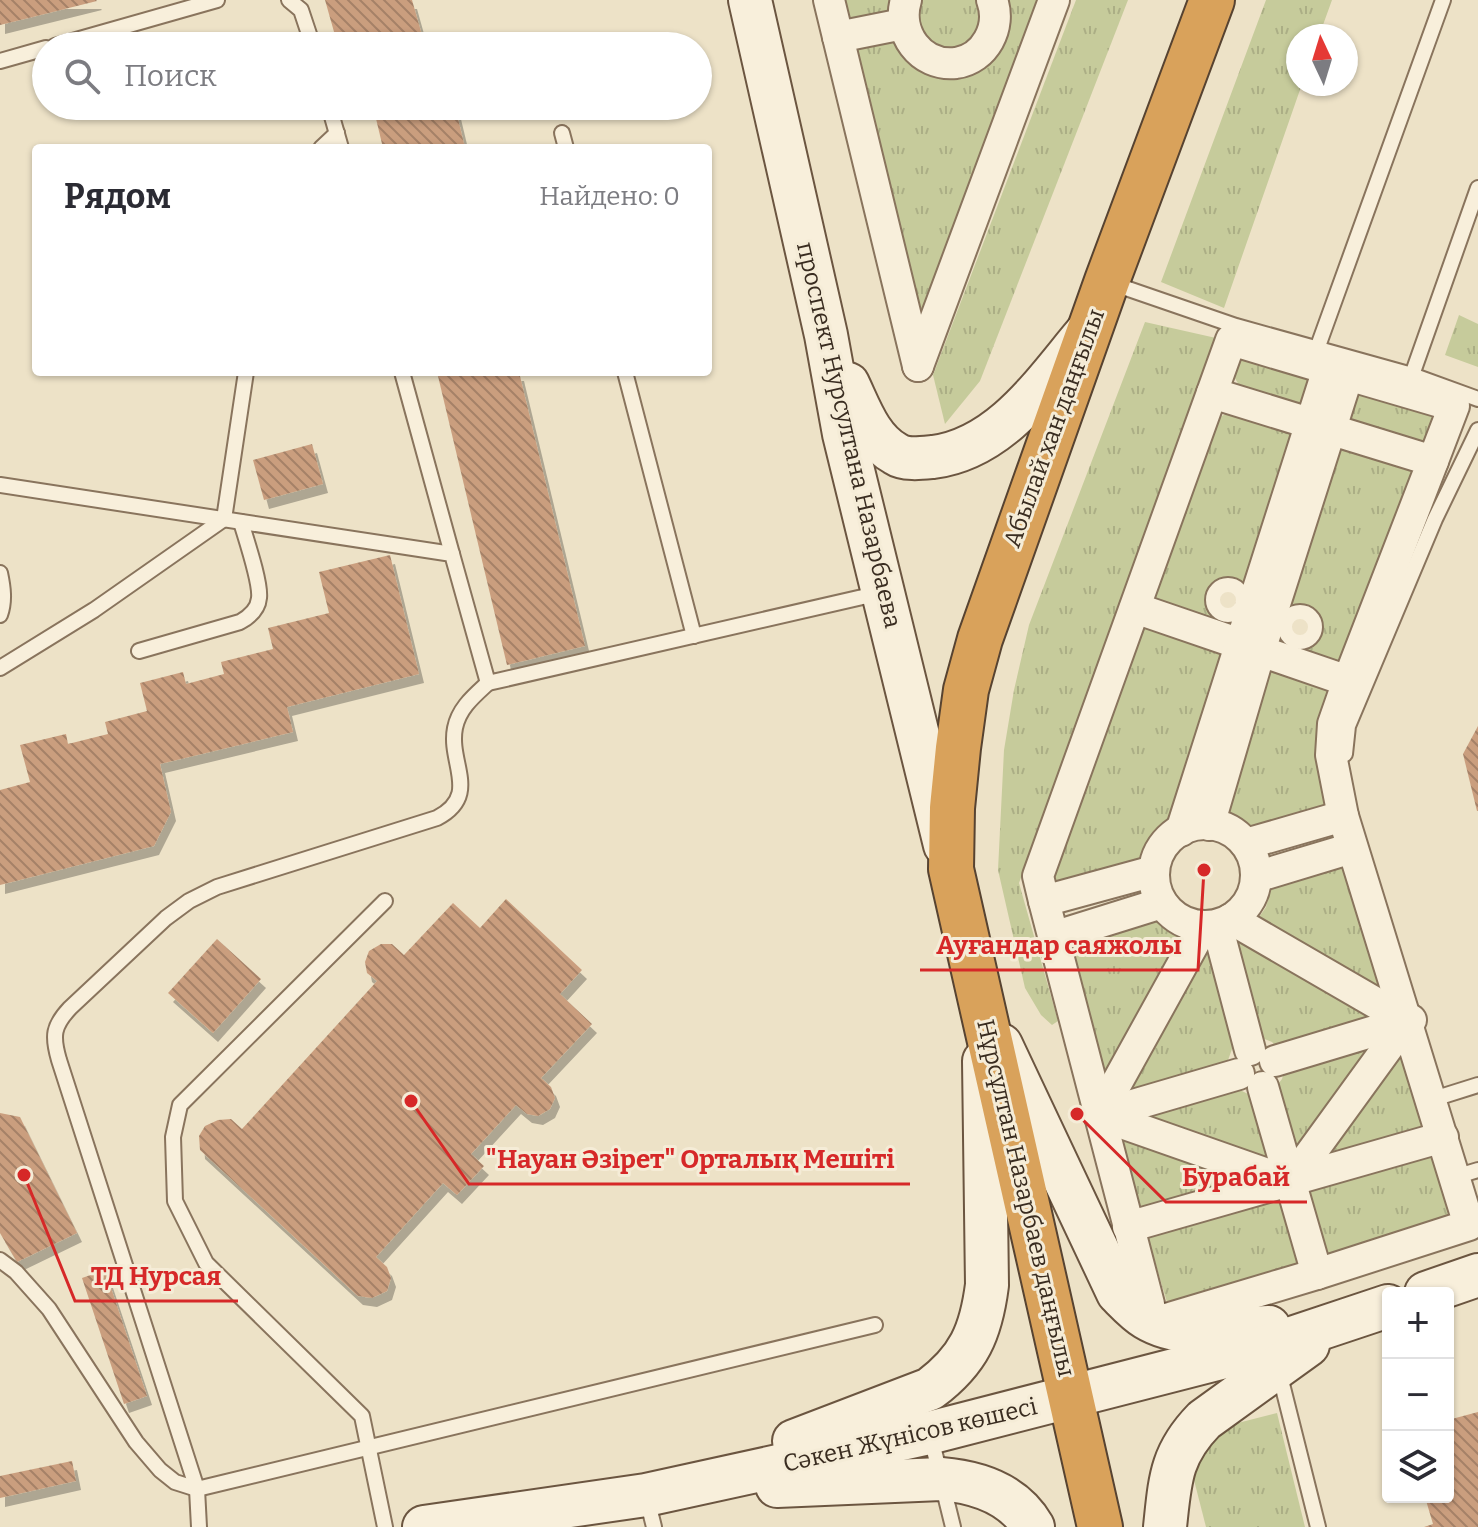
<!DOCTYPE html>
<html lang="ru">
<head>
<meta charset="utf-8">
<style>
	:root { --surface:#fff; --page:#f7f7f7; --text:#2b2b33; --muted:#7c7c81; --line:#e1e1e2 }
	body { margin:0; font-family:Bitter,serif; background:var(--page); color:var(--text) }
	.controls { position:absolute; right:24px; bottom:24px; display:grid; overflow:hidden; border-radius:8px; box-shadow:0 2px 6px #0004 }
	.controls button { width:72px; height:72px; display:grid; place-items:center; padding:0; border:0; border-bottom:2px solid var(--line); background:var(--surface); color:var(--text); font:40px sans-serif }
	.compass { position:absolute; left:1286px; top:24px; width:72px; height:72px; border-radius:50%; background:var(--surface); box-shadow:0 2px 6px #0004; rotate:356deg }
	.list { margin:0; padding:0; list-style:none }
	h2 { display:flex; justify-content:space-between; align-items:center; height:104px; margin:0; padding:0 32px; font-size:34px }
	h2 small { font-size:26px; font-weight:400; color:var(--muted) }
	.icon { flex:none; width:44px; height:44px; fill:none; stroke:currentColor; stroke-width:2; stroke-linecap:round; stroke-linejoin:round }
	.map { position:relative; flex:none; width:1478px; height:1527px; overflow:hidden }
	.search { position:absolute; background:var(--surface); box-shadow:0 2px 6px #0004; left:32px; top:32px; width:680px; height:88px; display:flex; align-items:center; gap:20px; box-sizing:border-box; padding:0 28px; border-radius:44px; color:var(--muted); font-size:30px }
	.panel { position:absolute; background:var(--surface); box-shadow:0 2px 6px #0004; left:32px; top:144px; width:680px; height:232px; border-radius:8px }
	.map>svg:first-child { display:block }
	.grass { fill:url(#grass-tufts) }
	.building { fill:url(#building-back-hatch); filter:url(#shadow) }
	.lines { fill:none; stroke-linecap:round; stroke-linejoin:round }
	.lane-casing { stroke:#89745d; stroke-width:18 }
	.street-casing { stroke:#89745d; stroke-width:34 }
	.secondary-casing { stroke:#6b5540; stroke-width:46 }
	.highway-casing { stroke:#574331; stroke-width:48 }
	.lane { stroke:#f8efdb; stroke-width:14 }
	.street { stroke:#f8efdb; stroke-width:30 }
	.secondary { stroke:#f8efdb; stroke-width:42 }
	.highway { stroke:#d9a25b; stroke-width:44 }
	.labels { text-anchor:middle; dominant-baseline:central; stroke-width:6; stroke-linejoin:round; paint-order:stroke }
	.street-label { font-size:24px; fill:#392c20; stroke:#f5ecd7 }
	.leader { fill:none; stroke:#d62828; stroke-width:3 }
	.callout-dot { fill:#d62828; stroke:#f5ecd7; stroke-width:3 }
	.callout-label { font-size:26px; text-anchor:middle; font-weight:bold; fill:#d62828; stroke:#f5ecd7; stroke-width:6; stroke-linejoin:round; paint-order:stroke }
</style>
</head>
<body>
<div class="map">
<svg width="1478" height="1527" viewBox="0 0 1478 1527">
	<defs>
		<pattern id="grass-tufts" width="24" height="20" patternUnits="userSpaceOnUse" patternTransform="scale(2)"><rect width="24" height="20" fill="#c6cb9b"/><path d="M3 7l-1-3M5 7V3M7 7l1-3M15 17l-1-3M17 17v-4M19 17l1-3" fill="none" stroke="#abae85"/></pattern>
		<pattern id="building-back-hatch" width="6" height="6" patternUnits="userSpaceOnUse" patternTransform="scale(2)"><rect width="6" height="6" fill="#ca9e7e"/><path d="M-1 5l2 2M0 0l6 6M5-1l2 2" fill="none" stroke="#a58167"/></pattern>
		<filter id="shadow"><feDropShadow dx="5" dy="9" stdDeviation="0" flood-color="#0004"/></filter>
	</defs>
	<rect width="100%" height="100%" fill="#ede2c7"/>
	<g class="grass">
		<polygon points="838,0 895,0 892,18 846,28"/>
		<polygon points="913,0 983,0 987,17 963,53 921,44"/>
		<polygon points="1000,0 1042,0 919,333 846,39 895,29 959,71"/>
		<polygon points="1076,0 1128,0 980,381 945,424 933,375"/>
		<polygon points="1266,0 1332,0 1319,36 1298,36 1298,84 1302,84 1224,308 1161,282"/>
		<polygon points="1459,315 1478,324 1478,367 1445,355"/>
		<polygon points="1145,322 1216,338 1019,883 1058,1021 1052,1025 1041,1015 1025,988 998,870 1004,750 1014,690 1029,625"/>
		<polygon points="1239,347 1319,372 1308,410 1241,389 1231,371"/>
		<polygon points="1352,381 1446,409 1431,449 1340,420"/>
		<path d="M1231 411 1300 433 1247 605 1238 601 1234 592C1228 590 1222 590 1218 597L1220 606 1216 623 1148 600 1211 422Z"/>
		<path d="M1332 442 1422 469 1346 666 1297 650 1300 639C1310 638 1314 629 1310 620L1304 616 1296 617 1291 620 1278 616Z"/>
		<path d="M1140 623 1230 654 1179 818C1160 830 1147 843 1142 864L1046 889Z"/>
		<polygon points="1262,663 1338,689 1336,809 1254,832 1237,820 1227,816"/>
		<polygon points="1348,857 1392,1003 1255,923 1266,907 1273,881"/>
		<polygon points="1152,916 1167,931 1185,941 1099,1098 1060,943"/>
		<polygon points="1234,938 1384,1020 1280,1051 1272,1042 1262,1038"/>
		<polygon points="1207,944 1236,1045 1232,1049 1227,1063 1125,1100"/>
		<polygon points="1387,1035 1298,1162 1275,1088 1282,1079 1285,1068"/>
		<polygon points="1401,1039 1427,1129 1314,1165"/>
		<polygon points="1236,1088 1250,1095 1274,1169 1128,1115"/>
		<polygon points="1107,1124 1261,1182 1130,1216"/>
		<polygon points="1433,1146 1457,1221 1329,1261 1305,1186"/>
		<polygon points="1281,1192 1303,1272 1169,1309 1155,1262 1144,1265 1135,1233"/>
		<polygon points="1277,1413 1305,1527 1206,1527 1183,1437"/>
	</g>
	<g class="building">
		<polygon points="0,0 96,0 97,1 0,25"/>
		<polygon points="325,0 412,0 425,46 338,46"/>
		<polygon points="373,106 455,106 465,148 383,148"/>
		<polygon points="437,372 519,372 585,646 507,665"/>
		<polygon points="312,444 323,484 264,500 253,460"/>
		<polygon points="390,555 419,674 287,707 293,732 160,764 171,812 154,846 0,885 0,790 30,782 20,745 66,734 68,744 108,734 105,722 147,711 140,683 183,672 186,684 224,674 221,662 273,649 268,628 329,613 319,572"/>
		<polygon points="1478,726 1478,811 1477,811 1463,754"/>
		<polygon points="506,899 582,970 560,994 592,1024 541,1078 551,1087 555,1098 550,1109 538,1116 527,1114 516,1105 471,1154 484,1166 457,1195 443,1183 376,1257 387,1267 391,1278 387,1291 372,1298 358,1296 200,1150 199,1136 205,1126 218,1120 231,1119 242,1129 377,981 367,973 365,962 369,951 381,944 392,944 404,955 453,903 480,928"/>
		<polygon points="217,939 261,979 213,1033 168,993"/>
		<polygon points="0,1113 20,1117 77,1233 17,1262 0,1233"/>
		<polygon points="105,1270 147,1396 124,1404 82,1278"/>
		<polygon points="1478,1412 1478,1527 1424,1527 1433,1524 1425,1497 1448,1497 1448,1420"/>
		<polygon points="72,1461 76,1481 0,1498 0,1476"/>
	</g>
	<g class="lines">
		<defs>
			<g id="lane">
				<polyline points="289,0 301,10 313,46"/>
				<polyline points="55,46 217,0"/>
				<polyline points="0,61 46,48"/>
				<polyline points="329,106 341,148"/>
				<polyline points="562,133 566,148"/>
				<polyline points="321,148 337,133"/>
				<polyline points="1111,283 1236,326 1412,375 1478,399"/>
				<polyline points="1317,349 1443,0"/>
				<polyline points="402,372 452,554"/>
				<polyline points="625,372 694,636"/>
				<polyline points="1412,375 1478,188"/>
				<polyline points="0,485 452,554 488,683 880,593"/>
				<path d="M0 573C3 587 5 601 0 615"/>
				<path d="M139 651 240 622C249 617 258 610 259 598 261 583 246 539 241 522"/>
				<polyline points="0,668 94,610 224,519 246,372"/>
				<polyline points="1345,754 1348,726 1435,519 1478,430"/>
				<polyline points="1443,1096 1478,1085"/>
				<polyline points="1468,1173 1478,1170"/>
				<polyline points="0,1260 16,1272 49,1309 136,1442 160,1470 175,1482 197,1489 875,1325"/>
				<polyline points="1279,1372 1318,1527"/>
				<polyline points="931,1438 953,1527"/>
				<polyline points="647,1499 654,1527"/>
				<path d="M199 1527 197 1489 59 1060C52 1036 53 1026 70 1008L166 918 189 901 217 887 437 818C481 795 448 763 455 728 459 708 474 696 488 683"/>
				<polyline points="385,1527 362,1416 206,1263 175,1201 173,1137 180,1105 385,901"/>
			</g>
			<g id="street">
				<polyline points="829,0 918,366"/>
				<path d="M906 0C896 32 920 67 956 63 985 59 1002 27 992 0"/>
				<polyline points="838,37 903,24"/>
				<polyline points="918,366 1054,0"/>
				<polyline points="1348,375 1454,406 1433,461"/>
				<polyline points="1212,393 1433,461 1348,681"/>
				<circle cx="1228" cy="600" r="7"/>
				<polyline points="1135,608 1348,681 1333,724 1331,755 1343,816 1469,1225 1317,1274 1156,1322"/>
				<circle cx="1300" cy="627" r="7"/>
				<circle cx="1205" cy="875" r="51"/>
				<polyline points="1181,831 1328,369 1348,375 1260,651 1209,825"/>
				<polyline points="1246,844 1343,816"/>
				<polyline points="1256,877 1352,848"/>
				<polyline points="1044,901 1038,876 1231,340 1328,369"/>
				<polyline points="1217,925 1250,1050"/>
				<polyline points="1203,927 1099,1115 1290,1182 1407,1021 1231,919"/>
				<polyline points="1053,937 1162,903"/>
				<polyline points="1275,1061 1411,1020"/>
				<polyline points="1263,1087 1317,1274"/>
				<polyline points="1099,1115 1239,1074"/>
				<polyline points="1128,1227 1443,1137"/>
				<polyline points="1149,1304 1044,901 1154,871"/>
			</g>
			<g id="secondary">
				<polyline points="750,0 826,335 844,434 945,845"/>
				<path d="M848 384C860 409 870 440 896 454 905 460 922 458 933 457 1003 448 1046 380 1088 331"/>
				<path d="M1001 1045 1118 1293C1127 1302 1136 1312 1146 1318 1182 1340 1229 1329 1269 1327"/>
				<polyline points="1426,1293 1478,1275"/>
				<path d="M794 1441 930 1389C969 1360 981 1332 987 1285L984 1061"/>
				<path d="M777 1486 941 1479C977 1482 1014 1494 1033 1527"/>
				<polyline points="424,1527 646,1495 929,1433 1271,1345 1388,1306"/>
				<path d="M1165 1527C1170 1481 1170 1455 1204 1420L1308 1345"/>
			</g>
			<polyline id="highway" points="1100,1527 951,869 952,808 958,748 966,690 980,639 1107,281 1212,0"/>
		</defs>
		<use href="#lane" class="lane-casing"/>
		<use href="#street" class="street-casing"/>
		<use href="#secondary" class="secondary-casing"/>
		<use href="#highway" class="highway-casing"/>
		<use href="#lane" class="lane"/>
		<use href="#street" class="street"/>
		<use href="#secondary" class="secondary"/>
		<use href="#highway" class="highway"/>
	</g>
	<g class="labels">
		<g class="street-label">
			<text transform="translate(1054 428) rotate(-70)">Абылай хан даңғылы</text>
			<text transform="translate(849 435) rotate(77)">проспект Нурсултана Назарбаева</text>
			<text transform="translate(1026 1198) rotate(77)">Нұрсұлтан Назарбаев даңғылы</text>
			<text transform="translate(910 1435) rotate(-13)">Сәкен Жүнісов көшесі</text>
		</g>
	</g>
	<path class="leader" d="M1204 870L1198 970H920M411 1101L469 1184H910M1077 1114L1166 1202H1307M24 1175L75 1301H238"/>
	<g class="callout-dot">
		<circle cx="1204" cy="870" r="8"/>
		<circle cx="411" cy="1101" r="8"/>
		<circle cx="1077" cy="1114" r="8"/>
		<circle cx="24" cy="1175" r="8"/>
	</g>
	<g class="callout-label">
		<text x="1059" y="954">Ауғандар саяжолы</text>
		<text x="690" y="1168">"Науан Әзірет" Орталық Мешіті</text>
		<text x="1236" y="1186">Бурабай</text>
		<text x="156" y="1285">ТД Нурсая</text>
	</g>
</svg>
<div class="controls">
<button>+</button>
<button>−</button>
<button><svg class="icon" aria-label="layers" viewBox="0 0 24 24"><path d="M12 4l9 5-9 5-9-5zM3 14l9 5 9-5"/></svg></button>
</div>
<svg class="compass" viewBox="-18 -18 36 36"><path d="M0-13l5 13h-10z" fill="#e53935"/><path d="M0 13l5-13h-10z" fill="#7c7c81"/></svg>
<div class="search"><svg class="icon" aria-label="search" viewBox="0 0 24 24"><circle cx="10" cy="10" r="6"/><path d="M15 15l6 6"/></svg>Поиск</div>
<section class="panel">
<h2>Рядом<small>Найдено: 0</small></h2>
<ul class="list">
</ul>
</section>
</div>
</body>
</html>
